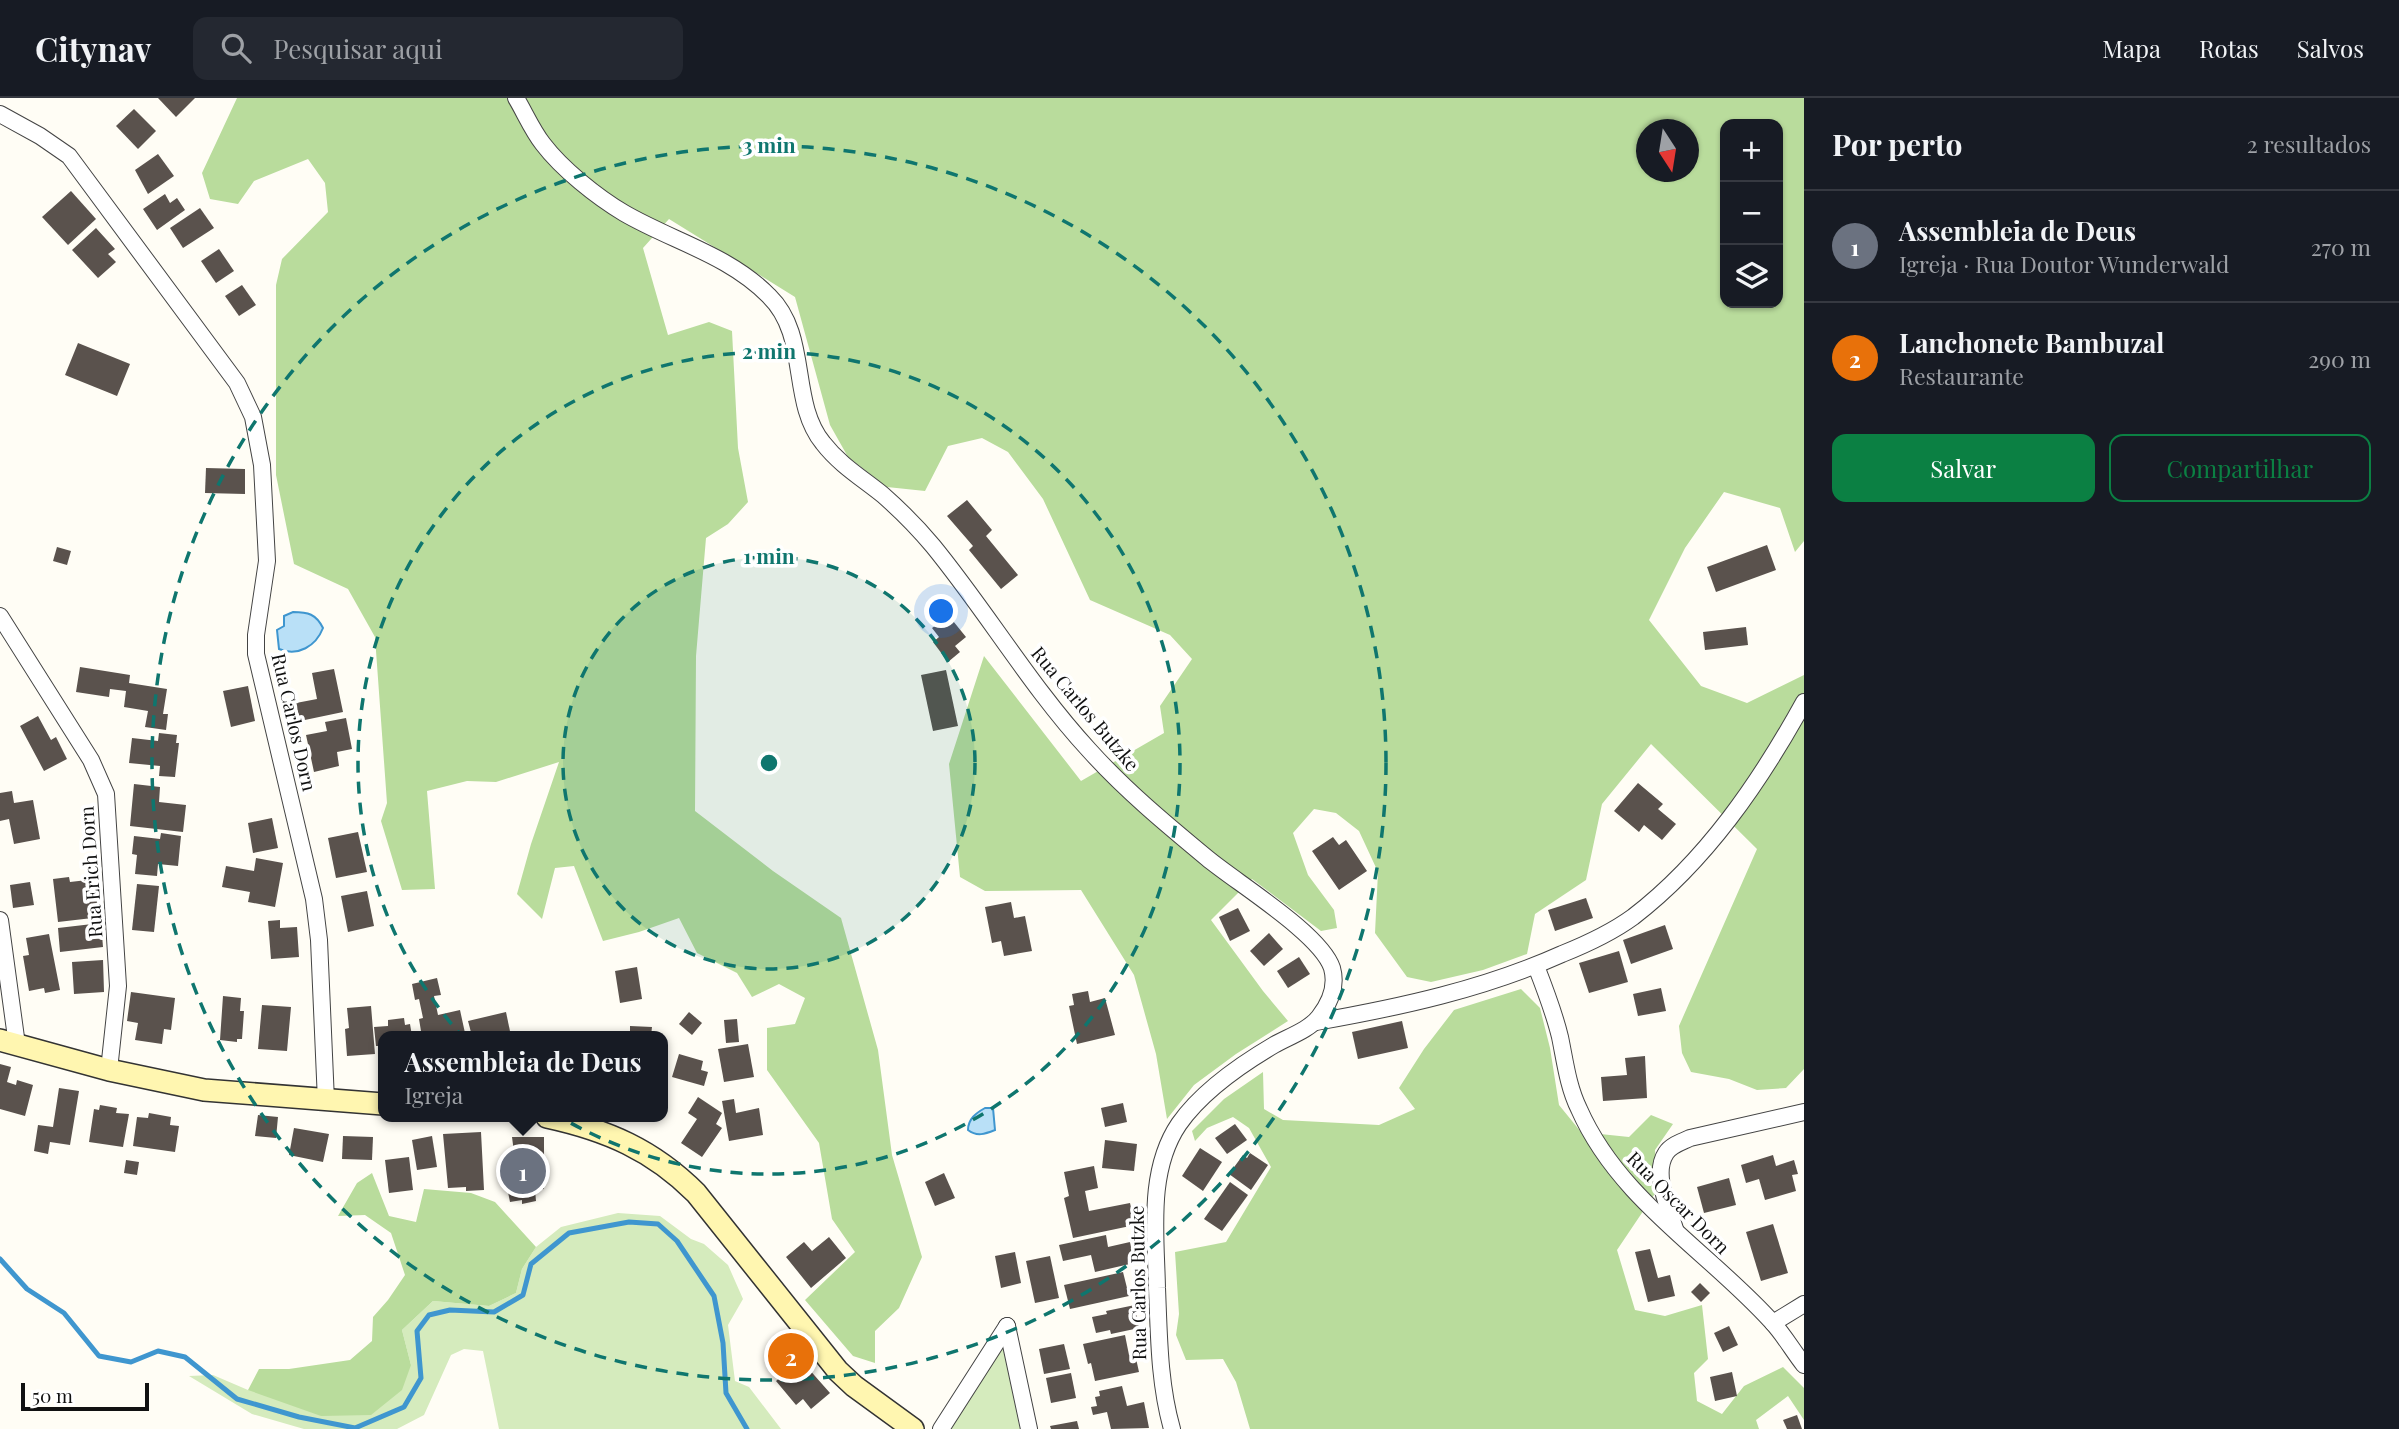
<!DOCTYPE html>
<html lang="pt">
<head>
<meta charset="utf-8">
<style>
	:root { --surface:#171b24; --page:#242831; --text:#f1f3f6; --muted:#9ea1a6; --line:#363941; --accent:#0b8043 }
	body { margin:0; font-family:"Playfair Display",serif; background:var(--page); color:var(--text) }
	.controls { position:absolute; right:21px; top:21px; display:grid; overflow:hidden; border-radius:14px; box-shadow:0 2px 5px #0004 }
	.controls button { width:63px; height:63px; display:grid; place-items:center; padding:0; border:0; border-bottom:2px solid var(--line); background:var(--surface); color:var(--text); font:35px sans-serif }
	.compass { position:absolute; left:1636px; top:21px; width:63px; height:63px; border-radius:50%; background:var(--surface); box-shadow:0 2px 5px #0004; rotate:168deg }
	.scale { position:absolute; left:21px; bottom:18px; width:128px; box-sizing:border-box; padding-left:7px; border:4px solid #111; border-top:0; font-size:19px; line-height:24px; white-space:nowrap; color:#111; -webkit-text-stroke:5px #fff; paint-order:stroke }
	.you { position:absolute; left:942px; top:514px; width:24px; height:24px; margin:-18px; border:5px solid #fff; border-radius:50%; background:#1a73e8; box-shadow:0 0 0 10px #1a73e833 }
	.badge { display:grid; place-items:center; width:46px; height:46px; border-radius:50%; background:var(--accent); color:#fff; font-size:23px; font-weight:700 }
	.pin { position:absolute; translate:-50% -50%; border:4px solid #fff; box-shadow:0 2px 7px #0006 }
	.popup { position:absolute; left:378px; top:933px; width:290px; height:91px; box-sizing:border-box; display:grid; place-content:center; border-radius:14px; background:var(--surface); filter:drop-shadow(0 2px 5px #0005); font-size:23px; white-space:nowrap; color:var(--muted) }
	.popup b { font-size:26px; color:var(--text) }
	.popup::after { content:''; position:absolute; left:50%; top:100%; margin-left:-14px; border:14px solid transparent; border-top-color:var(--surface) }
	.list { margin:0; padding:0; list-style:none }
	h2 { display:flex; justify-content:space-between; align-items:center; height:91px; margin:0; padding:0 28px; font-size:30px }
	h2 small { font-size:23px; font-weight:400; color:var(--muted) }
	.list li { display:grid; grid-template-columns:46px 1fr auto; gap:21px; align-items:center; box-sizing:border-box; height:112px; padding:0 28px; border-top:2px solid var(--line) }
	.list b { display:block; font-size:26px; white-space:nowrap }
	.list p { margin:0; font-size:23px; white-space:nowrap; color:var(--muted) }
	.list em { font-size:23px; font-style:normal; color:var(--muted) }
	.actions { display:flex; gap:14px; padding:21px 28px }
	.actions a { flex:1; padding:16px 0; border:2px solid var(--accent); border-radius:14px; text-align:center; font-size:24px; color:var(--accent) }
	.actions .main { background:var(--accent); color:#fff }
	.icon { flex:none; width:38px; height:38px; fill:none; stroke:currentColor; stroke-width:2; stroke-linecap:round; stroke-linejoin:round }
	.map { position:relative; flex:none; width:1804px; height:1331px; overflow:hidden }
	header { display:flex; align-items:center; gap:42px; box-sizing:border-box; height:98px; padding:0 35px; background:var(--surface); border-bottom:2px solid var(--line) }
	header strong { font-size:33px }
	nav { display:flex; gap:38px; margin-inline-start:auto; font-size:24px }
	.search { width:490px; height:63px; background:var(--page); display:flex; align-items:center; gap:18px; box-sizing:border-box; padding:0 24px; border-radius:14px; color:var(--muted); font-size:26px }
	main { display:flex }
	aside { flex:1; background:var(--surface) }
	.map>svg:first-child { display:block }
	.green { fill:#d5ebbd }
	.forest { fill:#b9dc9c; fill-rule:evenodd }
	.water { fill:#b9e0f7; stroke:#3f96cf; stroke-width:2 }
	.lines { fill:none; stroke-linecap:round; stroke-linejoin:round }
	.stream { stroke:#3f96cf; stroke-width:5 }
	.building { fill:#5a524d }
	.street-casing { stroke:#444; stroke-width:18 }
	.secondary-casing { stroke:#333; stroke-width:24 }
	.street { stroke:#fff; stroke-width:16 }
	.secondary { stroke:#fff6b0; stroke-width:21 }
	.ring { fill:none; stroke:#0f766e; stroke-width:3.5; stroke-dasharray:12 9 }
	.labels { text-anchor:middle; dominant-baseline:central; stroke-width:7; stroke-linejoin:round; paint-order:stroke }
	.street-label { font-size:19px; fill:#111; stroke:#fff }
	.centre { fill:#0f766e; stroke:#fff; stroke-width:3.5 }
	.ring-label { font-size:21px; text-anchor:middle; font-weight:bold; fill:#0f766e; stroke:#fff; stroke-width:7; stroke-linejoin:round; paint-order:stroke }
</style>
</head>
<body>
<header>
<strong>Citynav</strong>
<div class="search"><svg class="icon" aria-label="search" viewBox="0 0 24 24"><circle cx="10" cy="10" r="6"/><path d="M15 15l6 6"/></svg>Pesquisar aqui</div>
<nav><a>Mapa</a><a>Rotas</a><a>Salvos</a></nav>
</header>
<main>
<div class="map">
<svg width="1804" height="1331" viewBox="0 0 1804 1331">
	<rect width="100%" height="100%" fill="#fffdf5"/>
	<g class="green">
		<polygon points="618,1115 660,1118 691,1141 704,1146 728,1167 743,1201 728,1227 735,1283 749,1289 781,1331 499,1331 483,1253 464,1251 451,1257 424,1317 397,1331 304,1331 252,1316 189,1278 213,1277 248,1292 411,1267 402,1232 433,1203 489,1208 516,1195 522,1171 536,1149 561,1129"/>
		<polygon points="1003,1248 1020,1331 950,1331"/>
	</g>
	<g class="forest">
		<path d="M237 0H1804V443L1795 454 1780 410 1724 394 1685 450 1649 522 1701 588 1747 605 1804 577V971L1786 990 1757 992 1729 981 1691 974 1682 955 1679 928 1757 751 1651 646 1602 706 1586 782 1535 816 1527 856 1483 872 1431 884 1407 879 1375 835 1378 774 1359 733 1336 715 1314 711 1293 735 1308 777 1334 812 1337 830 1321 833 1252 781 1211 822 1263 893 1288 923 1236 956 1194 987 1167 1021 1156 956 1134 877 1081 792 985 793 960 779 949 666 984 558 1081 683 1164 635 1160 608 1192 561 1170 537 1090 502 1043 401 1008 354 982 340 948 348 925 393 887 389 848 359 830 327 795 199 669 121 643 150 668 237 709 224 732 233 738 350 748 404 728 426 706 440 696 558 695 713 773 773 841 820 878 952 892 1057 922 1159 899 1210 875 1233V1265L853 1258 805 1202 855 1154 832 1121 819 1045 767 972V930L795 926 805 900 779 886 752 899 737 875 697 855 679 820 639 834 603 843 574 768 555 770 542 821 517 796 531 746 559 664 496 684 467 683 427 693 435 791 402 792 381 723 387 705 375 539 348 491 294 466 276 377V187L282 161 328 114 325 85 308 61 254 83 238 106 210 101 202 75ZM1725 26H1778V205H1725ZM1646 32H1688V74H1646Z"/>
		<polygon points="1521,891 1540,910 1550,950 1559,1007 1581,1034 1629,1039 1651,1017 1673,1026 1655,1052 1656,1094 1617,1152 1635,1212 1665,1218 1702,1207 1708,1261 1694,1275 1697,1303 1722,1316 1744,1288 1783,1269 1804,1290 1804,1322 1788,1298 1756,1322 1759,1331 1250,1331 1236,1284 1223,1261 1186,1262 1176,1237 1179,1216 1175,1154 1226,1144 1271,1069 1249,1030 1233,1019 1207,1030 1195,1043 1192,1033 1224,1001 1263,974 1264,1011 1283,1022 1379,1027 1415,1011 1399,990 1424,951 1454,912"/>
		<polygon points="372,1075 389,1118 416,1124 424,1091 471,1095 495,1104 536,1149 522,1171 516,1195 489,1208 433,1203 402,1232 411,1267 402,1292 371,1317 321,1318 248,1292 259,1271 289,1271 350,1262 372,1243 373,1219 388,1202 405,1177 391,1135 365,1117 338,1118 357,1085"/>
	</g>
	<g class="water">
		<path d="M293 514C308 514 316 516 323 530 316 548 298 559 279 551L277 532 284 528V518Z"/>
		<path d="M985 1010H993L995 1032C985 1036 977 1039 968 1032 968 1021 976 1015 985 1010Z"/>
	</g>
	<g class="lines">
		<polyline class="stream" points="0,1161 27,1191 64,1215 99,1258 131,1264 158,1253 185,1259 237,1301 299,1319 355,1330 404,1309 421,1280 417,1233 429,1217 450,1212 494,1214 523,1197 531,1166 569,1135 629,1124 658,1126 677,1143 714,1198 723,1245 726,1295 747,1331"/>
	</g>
	<g class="building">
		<polygon points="158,0 195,0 176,19"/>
		<polygon points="134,11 156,33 138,51 116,28"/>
		<polygon points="158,56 174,78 148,96 135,72"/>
		<polygon points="71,93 96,121 68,147 42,119"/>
		<polygon points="165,96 170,105 177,100 185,112 157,132 143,111"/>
		<polygon points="200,110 214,130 183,150 170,130"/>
		<polygon points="96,130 115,151 108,156 116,164 98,180 72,152"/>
		<polygon points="219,151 234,173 216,185 201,163"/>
		<polygon points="242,187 256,207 239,218 225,198"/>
		<polygon points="78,245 130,266 117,298 65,277"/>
		<polygon points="206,370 245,371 245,396 205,395"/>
		<polygon points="967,402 992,432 986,438 1018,477 1001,491 969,452 973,448 947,418"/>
		<polygon points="1767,447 1776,472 1716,494 1707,469"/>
		<polygon points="57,449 71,453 67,467 53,463"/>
		<polygon points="949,518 966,539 955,548 960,554 948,564 933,544 939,539 932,530"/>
		<polygon points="1746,529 1748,547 1705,552 1703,534"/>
		<polygon points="80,569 130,577 129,585 167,591 163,616 168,616 166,632 145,629 148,613 124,609 126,593 110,591 109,599 76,594"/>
		<polygon points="334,571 343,614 300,623 296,605 317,601 312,575"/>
		<polygon points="946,572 958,628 933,633 921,577"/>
		<polygon points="248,588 255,623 231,629 223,593"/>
		<polygon points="38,618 51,642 56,639 67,661 44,673 20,628"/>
		<polygon points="346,620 352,651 337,654 339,668 314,674 306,637 327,633 325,624"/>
		<polygon points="159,635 177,637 176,645 179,645 175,679 159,678 160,668 129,665 132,640 158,643"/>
		<polygon points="1638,685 1663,706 1658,711 1676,726 1662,742 1644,727 1639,734 1614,713"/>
		<polygon points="134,686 160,689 159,704 186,707 183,734 130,728"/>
		<polygon points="12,693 14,705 33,702 40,741 14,746 9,721 0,723 0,695"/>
		<polygon points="272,720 278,750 253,755 248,725"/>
		<polygon points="358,734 367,774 336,780 328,740"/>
		<polygon points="161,735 181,738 178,768 158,766 157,778 135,776 137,757 132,756 134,738 160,741"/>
		<polygon points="1333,739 1339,747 1346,742 1367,773 1339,792 1312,753"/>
		<polygon points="256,760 283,765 275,809 248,804 250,794 222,789 226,768 254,773"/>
		<polygon points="69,779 70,784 96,781 101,819 58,824 53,781"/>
		<polygon points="30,784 34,807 13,810 10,787"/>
		<polygon points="137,786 159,788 154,834 132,832"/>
		<polygon points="367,793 374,828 348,834 341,798"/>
		<polygon points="1586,800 1593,820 1555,833 1548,812"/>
		<polygon points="1011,804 1014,820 1025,818 1032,853 1004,858 1001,843 992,845 985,809"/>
		<polygon points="1238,810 1250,833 1230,843 1219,819"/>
		<polygon points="280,822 280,830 297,829 299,859 271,861 268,823"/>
		<polygon points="101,825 103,849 60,854 58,830"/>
		<polygon points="1665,827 1673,851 1631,866 1623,842"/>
		<polygon points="1269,835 1283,851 1264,868 1250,853"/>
		<polygon points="49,836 60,892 45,895 44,890 29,893 23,858 29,857 26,840"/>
		<polygon points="1619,853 1628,884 1589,895 1579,865"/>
		<polygon points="1299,859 1310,876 1288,890 1277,873"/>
		<polygon points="103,862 104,894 74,896 72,864"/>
		<polygon points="637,869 642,901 620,905 615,873"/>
		<polygon points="437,880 441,897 434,898 438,917 460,912 465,935 450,938 419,938 418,934 421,933 419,921 423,920 419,901 415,902 412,886"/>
		<polygon points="1661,890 1666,913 1638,918 1633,896"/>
		<polygon points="1088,893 1090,904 1105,900 1115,937 1077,946 1069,908 1074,907 1072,896"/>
		<polygon points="131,894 175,900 171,932 164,931 162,946 135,942 138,925 127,923"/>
		<polygon points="223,898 241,900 240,913 244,913 242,941 237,941 237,944 220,942"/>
		<polygon points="262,907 291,909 287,953 258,951"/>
		<polygon points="371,908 375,956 347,958 345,931 349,930 347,910"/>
		<polygon points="506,914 511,938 472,938 468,923"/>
		<polygon points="689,914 702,925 692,937 679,926"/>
		<polygon points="404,920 405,927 410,926 412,938 383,938 383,948 376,948 374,929 388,928 388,922"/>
		<polygon points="737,921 739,944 726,945 724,922"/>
		<polygon points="1402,923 1408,950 1358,961 1352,934"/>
		<polygon points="630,928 652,929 651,938 630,938"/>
		<polygon points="748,946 754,979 724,984 718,951"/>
		<polygon points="679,956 703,963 701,972 708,974 704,988 672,979"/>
		<polygon points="1645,958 1647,1000 1603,1003 1601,979 1627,977 1625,960"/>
		<polygon points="0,966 11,969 7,984 16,987 17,982 33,987 25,1018 0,1011"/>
		<polygon points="59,990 79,993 70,1047 50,1044 48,1056 34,1053 38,1027 53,1029"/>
		<polygon points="698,999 722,1015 716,1026 722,1030 702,1059 681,1045 697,1021 688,1015"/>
		<polygon points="734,1001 736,1015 759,1010 763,1037 729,1043 722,1003"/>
		<polygon points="1123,1005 1127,1024 1105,1029 1101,1010"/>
		<polygon points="100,1007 117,1010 116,1015 129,1016 123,1049 89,1044 94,1011 99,1012"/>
		<polygon points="149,1015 171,1019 170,1027 179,1028 175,1054 133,1048 137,1019 148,1020"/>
		<polygon points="258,1017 278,1019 276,1040 255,1038"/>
		<polygon points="1235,1026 1247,1042 1227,1056 1215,1040"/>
		<polygon points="294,1030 329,1036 323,1064 289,1057"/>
		<polygon points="481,1034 484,1092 466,1093 466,1089 448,1090 443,1036"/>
		<polygon points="343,1038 373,1039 372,1062 342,1061"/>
		<polygon points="432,1038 437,1069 417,1072 412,1042"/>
		<polygon points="512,1039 544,1039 544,1091 535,1092 536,1103 522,1106 522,1102 510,1104 502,1064 515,1062"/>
		<polygon points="1105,1042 1137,1046 1134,1073 1102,1070"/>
		<polygon points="1200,1050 1222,1064 1203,1093 1182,1078"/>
		<polygon points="1250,1055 1268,1067 1251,1092 1229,1076 1243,1057 1247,1060"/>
		<polygon points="1773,1057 1776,1068 1794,1062 1798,1076 1792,1077 1796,1093 1765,1102 1759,1081 1746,1085 1741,1067"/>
		<polygon points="409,1059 413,1092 389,1095 385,1062"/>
		<polygon points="126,1062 139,1064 137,1077 124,1075"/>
		<polygon points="1094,1068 1098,1090 1085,1093 1089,1113 1130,1105 1135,1127 1073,1140 1064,1100 1069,1098 1064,1074"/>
		<polygon points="944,1075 955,1100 935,1108 925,1084"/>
		<polygon points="1729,1080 1736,1107 1704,1115 1697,1089"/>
		<polygon points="1230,1084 1248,1097 1222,1133 1204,1121"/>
		<polygon points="1773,1126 1788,1175 1761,1183 1746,1134"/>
		<polygon points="1106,1137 1108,1149 1130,1144 1134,1165 1095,1174 1091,1157 1063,1163 1059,1147"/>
		<polygon points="829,1139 846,1160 811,1190 786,1159 804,1144 812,1153"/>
		<polygon points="1650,1151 1658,1180 1670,1177 1675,1198 1648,1204 1635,1154"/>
		<polygon points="1015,1154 1021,1185 1001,1190 995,1158"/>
		<polygon points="1050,1158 1059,1200 1035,1205 1026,1163"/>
		<polygon points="1123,1174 1129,1198 1070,1211 1064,1187"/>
		<polygon points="1700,1185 1710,1195 1701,1204 1691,1194"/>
		<polygon points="1135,1207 1139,1230 1111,1236 1110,1232 1096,1235 1092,1219 1107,1216 1106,1213"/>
		<polygon points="1729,1228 1738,1247 1723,1254 1714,1235"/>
		<polygon points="1125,1237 1129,1257 1135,1256 1139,1274 1095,1283 1091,1265 1088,1266 1083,1246"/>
		<polygon points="784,1243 830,1295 811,1311 803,1301 796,1307 776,1283 782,1278 765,1259"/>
		<polygon points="1064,1246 1070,1271 1044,1276 1039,1251"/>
		<polygon points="1732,1274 1737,1298 1715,1303 1710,1279"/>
		<polygon points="1071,1275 1076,1300 1051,1305 1046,1280"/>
		<polygon points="1122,1288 1127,1308 1144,1304 1149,1330 1111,1331 1107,1314 1093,1317 1091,1309 1097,1308 1095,1299 1100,1298 1099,1293"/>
		<polygon points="1797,1317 1802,1331 1787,1331 1783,1322"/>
		<polygon points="1077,1323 1079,1331 1051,1331 1050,1328"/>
	</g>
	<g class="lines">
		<defs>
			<g id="street">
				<path d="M516 0C525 15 532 32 543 46 562 71 597 99 624 115 672 143 729 157 769 198 810 238 789 303 823 345 840 367 862 380 883 397 900 412 918 430 933 448 987 514 1031 589 1089 652 1125 692 1166 726 1207 760 1237 785 1321 836 1332 870 1337 888 1330 905 1319 919 1309 932 1288 939 1274 947 1240 967 1202 993 1179 1026 1147 1073 1156 1137 1157 1190 1159 1238 1159 1285 1172 1331"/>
				<polyline points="0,16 40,38 69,58 237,285 253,319 262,367 267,463 256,537 256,556 314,801 319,842 326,1003"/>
				<polyline points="0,518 91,662 106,696 118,888 109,972"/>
				<polyline points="0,822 17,947"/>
				<path d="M1536 868C1545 891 1554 914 1560 939 1565 963 1568 989 1579 1011 1619 1102 1708 1153 1772 1224 1784 1237 1793 1253 1804 1267"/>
				<path d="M1316 924C1401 909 1484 891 1562 856 1587 846 1611 835 1633 819 1706 763 1760 684 1804 604"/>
				<path d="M1675 1131C1669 1110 1652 1076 1666 1055 1671 1047 1682 1044 1690 1040L1804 1014"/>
				<polyline points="1773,1225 1804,1206"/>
				<polyline points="1007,1228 1029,1331"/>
				<polyline points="941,1331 1007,1228"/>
			</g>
			<g id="secondary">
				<polyline points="0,942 109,972 204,992 383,1006"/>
				<path d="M547 1019C607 1032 653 1052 696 1095L838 1273 854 1288 913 1331"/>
			</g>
		</defs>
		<use href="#street" class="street-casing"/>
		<use href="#secondary" class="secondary-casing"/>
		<use href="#street" class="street"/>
		<use href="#secondary" class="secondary"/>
	</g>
	<circle cx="769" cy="665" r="206" fill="#0f766e" fill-opacity=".12"/>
	<g class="ring">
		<circle cx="769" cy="665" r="206"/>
		<circle cx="769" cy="665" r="411"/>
		<circle cx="769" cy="665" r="617"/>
	</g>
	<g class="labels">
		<g class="street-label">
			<text transform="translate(1086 610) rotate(50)">Rua Carlos Butzke</text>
			<text transform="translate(295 624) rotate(77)">Rua Carlos Dorn</text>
			<text transform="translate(90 774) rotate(-94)">Rua Erich Dorn</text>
			<text transform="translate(1679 1104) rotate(45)">Rua Oscar Dorn</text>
			<text transform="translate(1137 1185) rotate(-91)">Rua Carlos Butzke</text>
		</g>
	</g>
	<circle cx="769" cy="665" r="10" class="centre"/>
	<g class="ring-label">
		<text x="769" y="55">3 min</text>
		<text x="769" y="261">2 min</text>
		<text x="769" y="466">1 min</text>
	</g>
</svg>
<div class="controls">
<button>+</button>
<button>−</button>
<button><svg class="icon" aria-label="layers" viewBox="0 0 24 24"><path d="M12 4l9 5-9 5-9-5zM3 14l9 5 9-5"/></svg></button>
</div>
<svg class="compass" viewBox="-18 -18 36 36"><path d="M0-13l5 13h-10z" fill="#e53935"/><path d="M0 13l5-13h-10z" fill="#9ea1a6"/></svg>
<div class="scale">50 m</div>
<div class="you"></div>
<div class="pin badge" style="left:523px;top:1073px;background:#6b7280">1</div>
<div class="popup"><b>Assembleia de Deus</b>Igreja</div>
<div class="pin badge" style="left:791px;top:1258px;background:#e8710a">2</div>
</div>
<aside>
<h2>Por perto<small>2 resultados</small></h2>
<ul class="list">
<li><span class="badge" style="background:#6b7280">1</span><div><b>Assembleia de Deus</b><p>Igreja · Rua Doutor Wunderwald</p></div><em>270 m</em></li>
<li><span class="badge" style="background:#e8710a">2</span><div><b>Lanchonete Bambuzal</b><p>Restaurante</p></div><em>290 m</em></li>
</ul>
<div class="actions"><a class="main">Salvar</a><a>Compartilhar</a></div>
</aside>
</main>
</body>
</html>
